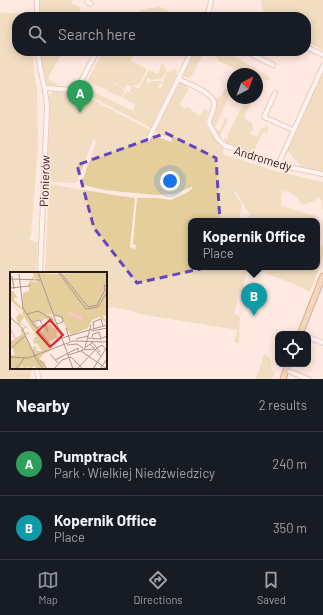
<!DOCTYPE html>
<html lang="en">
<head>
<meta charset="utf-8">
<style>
	:root { --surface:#171b24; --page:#242831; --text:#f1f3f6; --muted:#9ea1a6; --line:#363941; --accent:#8c9099 }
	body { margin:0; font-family:Barlow,sans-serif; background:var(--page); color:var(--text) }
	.controls { position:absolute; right:12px; bottom:12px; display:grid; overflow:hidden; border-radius:8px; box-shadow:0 2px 10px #0003 }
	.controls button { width:36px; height:36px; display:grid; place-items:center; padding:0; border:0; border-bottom:1px solid var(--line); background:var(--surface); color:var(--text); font:20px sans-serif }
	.compass { position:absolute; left:227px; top:68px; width:36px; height:36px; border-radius:50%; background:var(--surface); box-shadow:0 2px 10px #0003; rotate:41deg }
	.you { position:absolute; left:170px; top:181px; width:14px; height:14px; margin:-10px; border:3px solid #fff; border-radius:50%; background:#1a73e8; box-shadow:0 0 0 6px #1a73e833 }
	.badge { display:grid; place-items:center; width:26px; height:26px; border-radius:50%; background:var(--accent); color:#fff; font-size:13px; font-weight:700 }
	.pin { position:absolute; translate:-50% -33px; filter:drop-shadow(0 1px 2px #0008) }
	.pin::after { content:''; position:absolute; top:21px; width:14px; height:12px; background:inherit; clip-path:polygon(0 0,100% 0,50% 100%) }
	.popup { position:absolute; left:188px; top:218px; width:132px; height:52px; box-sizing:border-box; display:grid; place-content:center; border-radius:8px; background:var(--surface); filter:drop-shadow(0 1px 3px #0005); font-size:13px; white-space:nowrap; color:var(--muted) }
	.popup b { font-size:15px; color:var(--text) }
	.popup::after { content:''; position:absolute; left:50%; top:100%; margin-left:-8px; border:8px solid transparent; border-top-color:var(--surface) }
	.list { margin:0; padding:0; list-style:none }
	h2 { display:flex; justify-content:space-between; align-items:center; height:52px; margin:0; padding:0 16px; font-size:17px }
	h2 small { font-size:13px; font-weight:400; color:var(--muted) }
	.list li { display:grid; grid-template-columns:26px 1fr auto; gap:12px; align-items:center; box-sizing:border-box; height:64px; padding:0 16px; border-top:1px solid var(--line) }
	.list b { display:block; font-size:15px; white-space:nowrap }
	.list p { margin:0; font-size:13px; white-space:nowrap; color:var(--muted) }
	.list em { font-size:13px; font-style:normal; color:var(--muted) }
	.icon { flex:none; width:22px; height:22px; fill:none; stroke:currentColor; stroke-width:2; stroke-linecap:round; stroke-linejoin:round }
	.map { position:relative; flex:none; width:323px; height:379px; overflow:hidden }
	.search { position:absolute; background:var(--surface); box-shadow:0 2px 10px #0003; left:12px; right:12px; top:12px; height:44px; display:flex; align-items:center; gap:10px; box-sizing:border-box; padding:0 14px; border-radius:16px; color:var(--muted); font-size:15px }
	.sheet { height:180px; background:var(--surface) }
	nav { display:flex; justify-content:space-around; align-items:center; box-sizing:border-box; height:56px; border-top:1px solid var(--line); background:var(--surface); font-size:11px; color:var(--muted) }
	nav a { display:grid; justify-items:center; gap:2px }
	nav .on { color:var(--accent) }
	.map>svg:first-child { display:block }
	.green { fill:#e4ce9c }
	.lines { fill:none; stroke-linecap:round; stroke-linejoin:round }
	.minor-casing { stroke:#c9a79b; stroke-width:6 }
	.major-casing { stroke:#9c6833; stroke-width:7 }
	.minor { stroke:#fff; stroke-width:4 }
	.major { stroke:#e9bd8e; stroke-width:5 }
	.marked { fill:none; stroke:#6646be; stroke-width:3; stroke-dasharray:8 5; stroke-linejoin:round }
	.labels { text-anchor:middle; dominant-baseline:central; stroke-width:3; stroke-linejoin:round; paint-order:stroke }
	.street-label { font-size:12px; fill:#281b17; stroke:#ffe9e1 }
	.inset-river { fill:none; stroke:#fdc4d6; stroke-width:2 }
	.inset-road { fill:none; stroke:#a99790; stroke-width:1 }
	.view { fill:#d62828; fill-opacity:0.15; stroke:#d62828; stroke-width:2 }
	.inset-edge { fill:none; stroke:#281b17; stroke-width:2 }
</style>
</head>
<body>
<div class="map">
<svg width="323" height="379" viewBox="0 0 323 379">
	<rect width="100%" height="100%" fill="#ffe9e1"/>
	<g class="green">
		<polygon points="37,0 73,0 72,3 81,8 77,17 37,17"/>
		<polygon points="261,0 323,0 323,50 308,43 306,40 306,17 264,16"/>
		<polygon points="157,6 167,10 170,14 169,17 136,17 141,10 146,10 148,8 154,8"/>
		<polygon points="0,12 34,15 34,17 17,17 17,51 33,51 34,76 37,87 38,148 31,236 30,236 29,239 38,243 36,273 11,273 11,368 33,368 31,372 30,379 0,379"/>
		<path d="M38 51H63L48 78 57 84V90L71 92 76 91 152 131V136L153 135 171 142 172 138 154 132 178 84 181 83 187 86 186 88 189 90 179 104 186 109 188 107 199 116 205 109 208 112 205 123 207 128 223 147V154L275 171 323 182V210L321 208 322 201 320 198 318 197 314 201 304 205 300 203C298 196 291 192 284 191L281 195V206L316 216 315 221H249V214L236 192 234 191 242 206 239 221H191V267H248L242 292 238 293 237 304 234 314 240 316 239 344 234 342 237 330 139 314 131 311 113 307 106 310 108 295 106 294V273H45L49 184 114 195 135 198 130 247 131 248 135 249 136 245 133 244 137 198H157L171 200 188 192 193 188 191 187 174 194 155 195 104 190 84 185 82 182 95 145 96 141 95 139 93 140 77 182 73 183 47 181 50 111 49 97 52 92 58 91 45 88Z"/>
		<polygon points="103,51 135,51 131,61 147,69 139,85 130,86 127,85 125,89 117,85 118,83 116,84 111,82 125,90 121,97 107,91 110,85 107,90 91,83 91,80 89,85 87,84 86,88 133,111 135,104 122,98 126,91 138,97 130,92 132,86 142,90 139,88 149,70 158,74 162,64 165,66 165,68 167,69 162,79 151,80 148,78 146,80 148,84 151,81 162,81 158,88 160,88 162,87 162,84 167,72 175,69 177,70 174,82 151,128 77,89 83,79 88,80"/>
		<polygon points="195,51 205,51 190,79 182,75"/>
		<polygon points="212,51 221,51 229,55 230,54 268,76 271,80 259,81 257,80 257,74 246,74 219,61"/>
		<polygon points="323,72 323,174 304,170 287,150 298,124 300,125 302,120 302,118 312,93 318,86 319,81"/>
		<polygon points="225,88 231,91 215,128 220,130 225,118 228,120 219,137 210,126 214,100 221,96"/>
		<polygon points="246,98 254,98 244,115 247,121 252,123 253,129 250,134 257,137 261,128 264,129 266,126 269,127 267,133 263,132 252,155 236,149 232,145 225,143 224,138 227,139 228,137 227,136"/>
		<polygon points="323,244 323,257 310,292 294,284 249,267 317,267 318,250"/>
		<polygon points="264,354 266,354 271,360 272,370 275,372 272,379 256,379"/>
	</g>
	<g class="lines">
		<defs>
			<g id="minor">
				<polyline points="37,0 37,17"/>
				<polyline points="88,0 87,2 91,4"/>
				<polyline points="206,17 210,7 211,0"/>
				<polyline points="306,47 323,55"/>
				<path d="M38 51C39 70 46 87 47 107L40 273"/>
				<polyline points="245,51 273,65"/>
				<path d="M178 79C187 83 214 93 214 103 215 110 209 117 209 124L218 139 224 145 278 165 323 174"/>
				<polyline points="45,88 73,90 77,89 97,51"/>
				<polyline points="275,93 264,117 293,130"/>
				<polyline points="148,140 192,51"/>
				<polyline points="278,165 323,66"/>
				<polyline points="308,337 323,343"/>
				<polyline points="36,368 39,379"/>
				<polyline points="286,370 308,379"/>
			</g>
			<g id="major">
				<polyline points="300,334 323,276"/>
				<polyline points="283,379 288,364"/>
			</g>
		</defs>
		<use href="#minor" class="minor-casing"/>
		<use href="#major" class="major-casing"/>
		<use href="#minor" class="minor"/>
		<use href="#major" class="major"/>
	</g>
	<path d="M0 0H323V379H0ZM166 133 216 158 221 238 204 268 137 283 94 228 77 165Z" fill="#ffe9e1" fill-opacity=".55" fill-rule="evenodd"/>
	<path class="marked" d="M166 133 216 158 221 238 204 268 137 283 94 228 77 165Z"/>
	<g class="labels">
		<g class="street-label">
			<text transform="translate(263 158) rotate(17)">Andromedy</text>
			<text transform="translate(44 181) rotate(-88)">Pionierów</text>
		</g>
	</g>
	<g transform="translate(10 272)">
		<rect width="97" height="97" fill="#ffe9e1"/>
		<path d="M22 0 41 2 97 0V43L93 44 97 52 90 45 82 48 78 56 62 63 57 58 52 46 43 42 36 43 42 44 49 60 46 62 48 65 38 70 42 75 38 77H44L37 80 38 82 36 80 29 87 35 90 36 97H26L25 93 21 97 18 95 13 97V93L10 97H0V83H5L0 70 12 62 10 58 15 54 9 52 7 49 6 45 10 42 0 30 14 45 10 51 16 54 17 55 19 59 16 55 13 58 14 61 19 60 21 64 19 62 15 63 23 78V75L26 74 24 80 25 77 28 76 26 79H32L27 71 24 72 23 66 26 69 24 65H27L12 41 13 39 0 28V19H3L8 27 5 25 4 28 12 36 13 21 19 19V9L27 10 26 6 21 7 24 4ZM36 45 35 47 40 48 36 51 42 50 45 56 43 57 41 53 34 54 32 61 24 48 33 49Z" fill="#e4ce9c" fill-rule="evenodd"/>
		<path class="inset-river" d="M59 41 70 45 71 49M0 56 6 68"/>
		<path class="inset-road" d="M28 0 63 97M48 0 76 37 88 35 97 20M50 0 78 35 87 33 95 18 94 13 97 14M9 2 13 36 22 50M2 4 4 17M0 7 30 8M0 16 20 14 19 12M17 42 28 39 43 48M44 43 52 45 53 50 47 52M0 45 12 56 24 82M22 50 30 48 32 52M22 51 42 74M27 56 35 52 38 60M56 56 60 69M84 57 83 50 91 47 93 54M82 59 97 56M82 65 83 62 89 60 91 67M52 66 97 53M78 66 90 67 97 64M66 67 78 64M82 70 90 80M80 72 91 84M57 73 67 72 73 76M42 74 52 66M75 75 81 53M0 77 15 64M72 78 84 77M71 79 97 97M24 82 37 97M40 82 48 91M23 83 33 97M58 83 71 79 83 70M0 85 18 86 63 69 97 70M45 88 68 76V80M6 97 15 85M44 97 52 88 61 85 73 97M67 97 87 76 92 73 96 77M83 97 97 75M90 97 97 87"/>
		<path class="view" d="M40 48 53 63 40 75 27 60Z"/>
		<rect width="97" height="97" class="inset-edge"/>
	</g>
</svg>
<div class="controls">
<button><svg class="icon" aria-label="locate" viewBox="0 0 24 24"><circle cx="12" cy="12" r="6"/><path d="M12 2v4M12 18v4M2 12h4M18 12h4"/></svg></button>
</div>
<svg class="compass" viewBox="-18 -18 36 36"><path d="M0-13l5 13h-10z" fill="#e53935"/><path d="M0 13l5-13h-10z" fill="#9ea1a6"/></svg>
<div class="you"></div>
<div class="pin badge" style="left:80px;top:113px;background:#2e9e5b">A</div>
<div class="pin badge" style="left:254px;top:316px;background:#0f9aa8">B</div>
<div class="popup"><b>Kopernik Office</b>Place</div>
<div class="search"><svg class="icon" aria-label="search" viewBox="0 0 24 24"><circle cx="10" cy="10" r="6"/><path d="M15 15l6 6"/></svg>Search here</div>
</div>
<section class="sheet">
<h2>Nearby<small>2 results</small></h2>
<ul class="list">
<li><span class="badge" style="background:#2e9e5b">A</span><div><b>Pumptrack</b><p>Park · Wielkiej Niedźwiedzicy</p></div><em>240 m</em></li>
<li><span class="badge" style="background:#0f9aa8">B</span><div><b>Kopernik Office</b><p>Place</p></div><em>350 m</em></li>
</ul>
</section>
<nav>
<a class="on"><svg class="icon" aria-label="map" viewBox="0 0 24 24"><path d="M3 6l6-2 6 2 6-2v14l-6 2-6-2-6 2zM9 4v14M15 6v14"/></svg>Map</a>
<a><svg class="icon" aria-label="directions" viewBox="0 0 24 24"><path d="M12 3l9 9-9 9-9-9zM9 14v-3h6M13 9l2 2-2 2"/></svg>Directions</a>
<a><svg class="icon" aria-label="saved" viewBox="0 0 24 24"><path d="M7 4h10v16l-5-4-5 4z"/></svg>Saved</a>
</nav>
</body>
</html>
